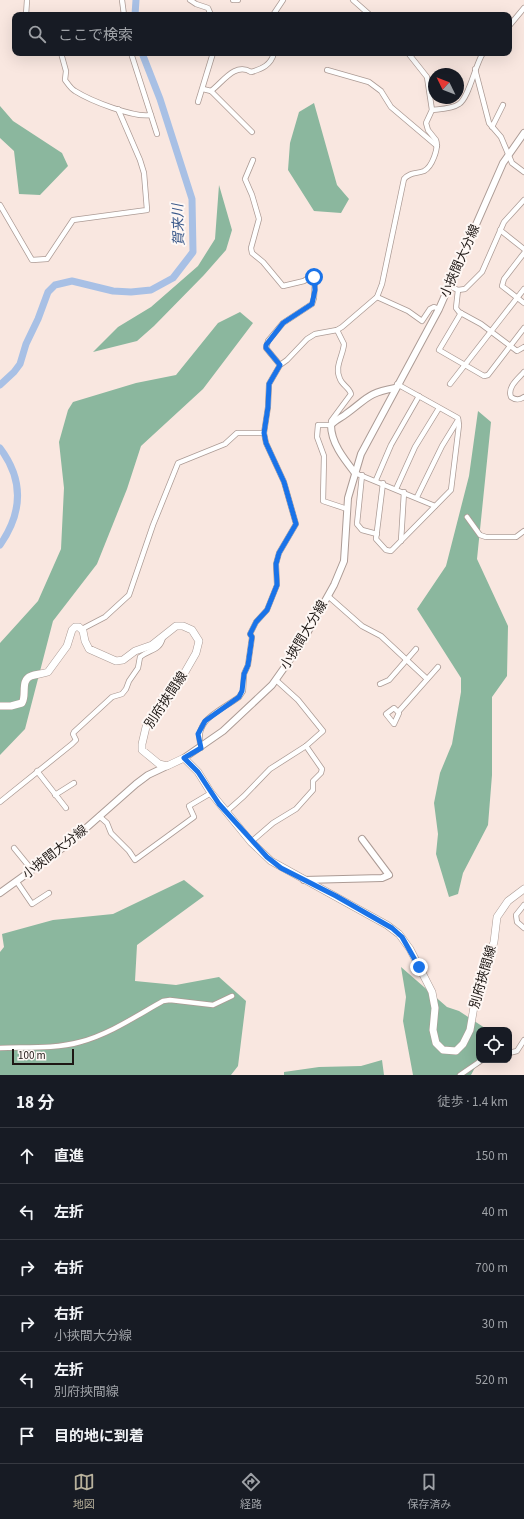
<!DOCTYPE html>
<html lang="ja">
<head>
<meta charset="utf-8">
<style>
	:root { --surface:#171b24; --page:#20242c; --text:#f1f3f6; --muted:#9ea1a6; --line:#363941; --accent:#b8b19c }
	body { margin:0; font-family:"Source Sans 3","Noto Sans JP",sans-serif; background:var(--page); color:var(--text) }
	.controls { position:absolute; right:12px; bottom:12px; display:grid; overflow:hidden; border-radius:8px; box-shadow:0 4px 16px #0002 }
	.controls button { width:36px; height:36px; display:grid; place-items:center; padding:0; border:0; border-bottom:1px solid var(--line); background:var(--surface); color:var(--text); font:20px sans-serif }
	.compass { position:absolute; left:428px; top:68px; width:36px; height:36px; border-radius:50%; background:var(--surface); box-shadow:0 4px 16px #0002; rotate:313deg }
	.scale { position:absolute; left:12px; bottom:10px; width:62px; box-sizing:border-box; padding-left:4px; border:2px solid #1e1815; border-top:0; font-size:11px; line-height:14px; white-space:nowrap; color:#1e1815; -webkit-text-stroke:3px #fef7f4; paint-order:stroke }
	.stop { position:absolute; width:12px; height:12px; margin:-9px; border:3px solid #1a73e8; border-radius:50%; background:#fff }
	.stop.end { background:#1a73e8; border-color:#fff; box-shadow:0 1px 4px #0008 }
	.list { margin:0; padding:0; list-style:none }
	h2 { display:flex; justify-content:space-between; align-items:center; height:52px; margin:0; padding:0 16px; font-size:17px }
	h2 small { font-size:13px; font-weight:400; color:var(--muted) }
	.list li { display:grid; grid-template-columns:26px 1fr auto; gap:12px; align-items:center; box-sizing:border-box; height:56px; padding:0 16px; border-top:1px solid var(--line) }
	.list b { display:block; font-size:15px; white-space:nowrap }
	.list p { margin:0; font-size:13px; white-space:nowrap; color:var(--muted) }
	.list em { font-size:13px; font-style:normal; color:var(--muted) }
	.icon { flex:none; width:22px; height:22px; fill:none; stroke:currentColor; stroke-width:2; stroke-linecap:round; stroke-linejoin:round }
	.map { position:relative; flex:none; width:524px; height:1075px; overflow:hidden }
	.search { position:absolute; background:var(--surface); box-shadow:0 4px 16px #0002; left:12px; right:12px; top:12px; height:44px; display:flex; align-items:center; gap:10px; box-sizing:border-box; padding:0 14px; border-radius:8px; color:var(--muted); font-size:15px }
	.sheet { height:388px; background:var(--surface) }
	nav { display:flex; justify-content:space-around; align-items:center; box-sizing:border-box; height:56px; border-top:1px solid var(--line); background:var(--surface); font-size:11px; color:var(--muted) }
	nav a { display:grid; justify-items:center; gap:2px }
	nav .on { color:var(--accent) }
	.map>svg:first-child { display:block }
	.forest { fill:#8bb79e }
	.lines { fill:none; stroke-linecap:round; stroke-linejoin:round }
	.river { stroke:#a8c0e5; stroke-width:7 }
	.street-casing { stroke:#ac9b95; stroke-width:6 }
	.secondary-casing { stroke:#ac9b95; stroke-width:8 }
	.primary-casing { stroke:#ac9b95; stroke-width:8 }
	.street { stroke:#fff; stroke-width:4.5 }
	.secondary { stroke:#fff; stroke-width:6 }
	.primary { stroke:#fff; stroke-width:7 }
	.route { stroke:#1a73e8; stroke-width:5 }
	.labels { text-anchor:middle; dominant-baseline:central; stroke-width:4; stroke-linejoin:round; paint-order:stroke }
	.street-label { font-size:13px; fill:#1e1815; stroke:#fef7f4 }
	.water-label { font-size:14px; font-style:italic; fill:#385789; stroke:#fef7f4 }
</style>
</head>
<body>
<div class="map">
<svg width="524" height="1075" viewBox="0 0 524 1075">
	<rect width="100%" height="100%" fill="#f9e7e0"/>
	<g class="forest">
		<polygon points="314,103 337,185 349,199 341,213 314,211 288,170 290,143 299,112"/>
		<polygon points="0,106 13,121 62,153 68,166 40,195 19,194 14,151 0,138"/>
		<polygon points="219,185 232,230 226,250 204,275 154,326 137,341 93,352 118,327 151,307 198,266 215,239"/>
		<polygon points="240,312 253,323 203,389 141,446 127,489 97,564 53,621 25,729 0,755 0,643 38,601 61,549 64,488 59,442 68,410 73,402 136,383 176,375 218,323"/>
		<polygon points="478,411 491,422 477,559 508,626 507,676 492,697 492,775 488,825 463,873 458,894 449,897 436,854 438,834 434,803 440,773 452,744 461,692 461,678 417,609 446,566 469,476"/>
		<polygon points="184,880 204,896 137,945 135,981 176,985 219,977 246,1001 238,1066 231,1075 0,1075 0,952 4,947 2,934 53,920 113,914"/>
		<polygon points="401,967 447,1007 459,1011 488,1030 479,1030 479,1060 471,1075 413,1075 403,1021 406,997"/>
		<polygon points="382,1060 384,1075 284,1075 284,1072 319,1067 361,1066"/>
	</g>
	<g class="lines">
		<g class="river">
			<polyline points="135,15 136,0"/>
			<polyline points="0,385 14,372 20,364 26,344 38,319 48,292 55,285 72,281 113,291 131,292 151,290 173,278 193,252 192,199 160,99 142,53"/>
			<path d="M0 448C24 480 23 512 0 545"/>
		</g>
		<defs>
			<g id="street">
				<polyline points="122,0 124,15"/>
				<polyline points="190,0 196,4 208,8 211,15"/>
				<polyline points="233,0 238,0"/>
				<polyline points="353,0 370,15"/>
				<polyline points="26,15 27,0"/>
				<polyline points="273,15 283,0"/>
				<polyline points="509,26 524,8"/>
				<path d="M61 53 66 71 65 80C68 84 71 89 75 91 91 101 134 118 151 115"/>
				<polyline points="131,53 157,134"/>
				<polyline points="475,69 489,123 501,137 512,163 524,172"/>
				<polyline points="327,70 369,82 381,91 391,107 437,146"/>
				<polyline points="203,89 211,91 252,132"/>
				<path d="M211 91C223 82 235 62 251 72 262 69 271 65 274 53"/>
				<polyline points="198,102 213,53"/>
				<path d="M432 110C440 109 452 109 459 104 469 98 475 65 483 53"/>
				<polyline points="492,127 503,105"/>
				<polyline points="253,160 245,179 252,195 259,219 251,248 252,253 263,262 283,286 304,281 312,275 315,280 314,298 312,304 283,323 268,341 266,348 280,365"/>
				<polyline points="0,205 32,260 47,259 73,220 147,210 144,173 140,160 118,109"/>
				<polyline points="500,230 524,249"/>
				<polyline points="524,253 504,279 502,286 524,303"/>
				<polyline points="449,286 458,290 465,289 482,272 504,222 524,200"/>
				<polyline points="458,290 456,308 459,312 481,324 517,351 524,347"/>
				<polyline points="377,297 408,311 422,321 430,309 434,307 439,309"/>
				<polyline points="461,313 439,350 484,376 488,375 524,328"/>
				<path d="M524 372C518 379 507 387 511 397 515 400 520 400 524 397"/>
				<polyline points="450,384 524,289"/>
				<path d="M332 423 331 421 351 394C349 387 342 385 340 379 334 367 343 356 344 344L337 330"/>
				<polyline points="331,425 318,425 317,437 324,456 323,501 347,509"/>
				<polyline points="355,473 435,506"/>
				<polyline points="362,475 357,524 362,530 377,534"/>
				<polyline points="376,480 391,445 419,396"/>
				<polyline points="383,483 376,539 386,550 391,551 451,490 459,425 458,418 397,384"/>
				<polyline points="396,489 415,447 439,408"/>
				<polyline points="417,497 442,446 458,420"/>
				<polyline points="467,517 480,535 486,537 516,537 524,531"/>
				<polyline points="401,541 404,492"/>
				<polyline points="328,596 362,626 381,636 427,679"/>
				<polyline points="82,629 105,617 129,595 153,525 178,463 225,444 237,433 264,433"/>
				<polyline points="380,684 389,680 416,649"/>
				<polygon points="394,708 399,713 394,724 386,714"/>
				<polyline points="399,711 438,667"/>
				<path d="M201 748C193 719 219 712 239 697L243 691 244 674 248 665 252 637 250 634 256 622 267 610 277 585 276 564 279 553 296 524 284 482 266 443 264 433 268 407 269 384 280 365 287 360 307 339 315 334 337 330 342 327 377 297 382 284 404 179C410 172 416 174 424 171 432 167 439 148 436 140L428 130 426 123 432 110 427 77 408 53"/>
				<polyline points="37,771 66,808"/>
				<polyline points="55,795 74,783"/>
				<path d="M0 802 72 744 76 740 73 734 74 732 112 697 122 694 126 689 129 681 138 668 140 657C150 649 160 651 163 637"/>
				<polyline points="226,812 244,796 270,769 306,746 323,731 298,700 276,680"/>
				<polyline points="99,816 107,823 111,833 129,851 135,860 194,817 189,806 211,793"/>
				<polyline points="251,842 273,823 296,809 313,790 313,781 321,773 322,769 306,746"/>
				<polyline points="14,848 32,870"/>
				<polyline points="17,882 32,904 49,893"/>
				<polyline points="524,905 516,915 517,922 524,928"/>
				<path d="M0 1048C26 1047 55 1049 80 1042 110 1034 136 1016 163 1001L170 1000 213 1005 232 996"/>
				<polyline points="509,1053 517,1051 524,1040"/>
				<polyline points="460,1075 482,1060"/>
			</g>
			<g id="secondary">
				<path d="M355 473C344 459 331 443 331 425 335 420 341 418 346 414 367 399 367 393 395 388"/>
				<polyline points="184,758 223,731 272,685 301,644 334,585 344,561 348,498 361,454 439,309 503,163 524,133"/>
				<polyline points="304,880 382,878 389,875 362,839"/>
				<polyline points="0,893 68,844 136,784 148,775 167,766"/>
			</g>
			<path id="primary" d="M0 706H11L22 703C27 695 20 680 31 676 36 674 42 674 48 672L67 646 72 630 75 627H79L83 631 85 641 89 649 116 661 123 660 135 651 152 645 176 626H183L192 630 199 641 196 653 173 693 146 727 142 744V750L159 764 167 766 184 758 198 772 211 793 251 842 271 861 387 925 399 934 410 949 432 992 435 1008 433 1030 436 1043 443 1050 456 1051 463 1044 470 1030 476 995 494 942 497 917 508 901 524 889"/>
		</defs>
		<use href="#street" class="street-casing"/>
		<use href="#secondary" class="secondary-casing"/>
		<use href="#primary" class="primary-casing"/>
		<use href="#street" class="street"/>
		<use href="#secondary" class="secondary"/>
		<use href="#primary" class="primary"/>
	</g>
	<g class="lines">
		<polyline class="route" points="314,277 315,290 312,304 283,323 266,345 266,348 280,365 269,384 268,407 264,433 266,443 284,482 296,524 279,553 276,564 277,585 267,610 256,622 250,634 252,637 248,665 244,674 242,691 239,697 205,721 198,734 201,748 184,758 198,772 219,804 267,857 281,868 336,896 392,928 402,937 419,967"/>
	</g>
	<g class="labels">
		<g class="street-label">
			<text transform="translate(460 261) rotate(-66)">小挾間大分線</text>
			<text transform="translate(304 635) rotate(-59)">小挾間大分線</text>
			<text transform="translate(166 700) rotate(-56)">別府挾間線</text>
			<text transform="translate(55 852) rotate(-38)">小挾間大分線</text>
			<text transform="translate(483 977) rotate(-74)">別府挾間線</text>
		</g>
		<g class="water-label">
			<text transform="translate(179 225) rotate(-92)">賀来川</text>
		</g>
	</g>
</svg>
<div class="controls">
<button><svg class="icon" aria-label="locate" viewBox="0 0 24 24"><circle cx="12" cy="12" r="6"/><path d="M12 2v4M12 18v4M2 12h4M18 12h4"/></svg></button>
</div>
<svg class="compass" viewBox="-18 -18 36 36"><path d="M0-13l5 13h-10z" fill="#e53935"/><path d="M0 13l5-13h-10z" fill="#9ea1a6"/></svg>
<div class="scale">100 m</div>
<div class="stop" style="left:314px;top:277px"></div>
<div class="stop end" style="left:419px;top:967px"></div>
<div class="search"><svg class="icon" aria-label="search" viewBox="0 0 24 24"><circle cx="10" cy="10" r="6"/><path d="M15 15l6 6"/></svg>ここで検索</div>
</div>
<section class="sheet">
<h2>18 分<small>徒歩 · 1.4 km</small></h2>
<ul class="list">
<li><svg class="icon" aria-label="ahead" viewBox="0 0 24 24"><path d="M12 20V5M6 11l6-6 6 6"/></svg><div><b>直進</b></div><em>150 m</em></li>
<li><svg class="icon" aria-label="left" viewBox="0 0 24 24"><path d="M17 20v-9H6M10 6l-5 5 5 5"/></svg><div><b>左折</b></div><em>40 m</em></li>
<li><svg class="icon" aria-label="right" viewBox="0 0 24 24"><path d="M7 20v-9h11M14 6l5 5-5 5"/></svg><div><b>右折</b></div><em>700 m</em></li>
<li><svg class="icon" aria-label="right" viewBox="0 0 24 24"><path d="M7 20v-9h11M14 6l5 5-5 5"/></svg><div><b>右折</b><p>小挾間大分線</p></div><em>30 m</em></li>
<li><svg class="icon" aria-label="left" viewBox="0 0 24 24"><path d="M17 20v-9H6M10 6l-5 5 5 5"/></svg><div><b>左折</b><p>別府挾間線</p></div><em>520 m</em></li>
<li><svg class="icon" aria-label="arrive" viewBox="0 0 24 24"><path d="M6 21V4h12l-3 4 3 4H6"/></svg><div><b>目的地に到着</b></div></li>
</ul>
</section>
<nav>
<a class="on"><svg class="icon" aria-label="map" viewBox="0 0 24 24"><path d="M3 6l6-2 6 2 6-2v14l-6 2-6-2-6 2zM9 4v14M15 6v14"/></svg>地図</a>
<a><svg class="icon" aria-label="directions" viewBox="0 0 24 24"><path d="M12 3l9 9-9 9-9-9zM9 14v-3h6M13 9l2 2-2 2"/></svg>経路</a>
<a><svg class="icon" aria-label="saved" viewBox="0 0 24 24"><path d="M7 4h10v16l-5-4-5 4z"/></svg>保存済み</a>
</nav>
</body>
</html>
